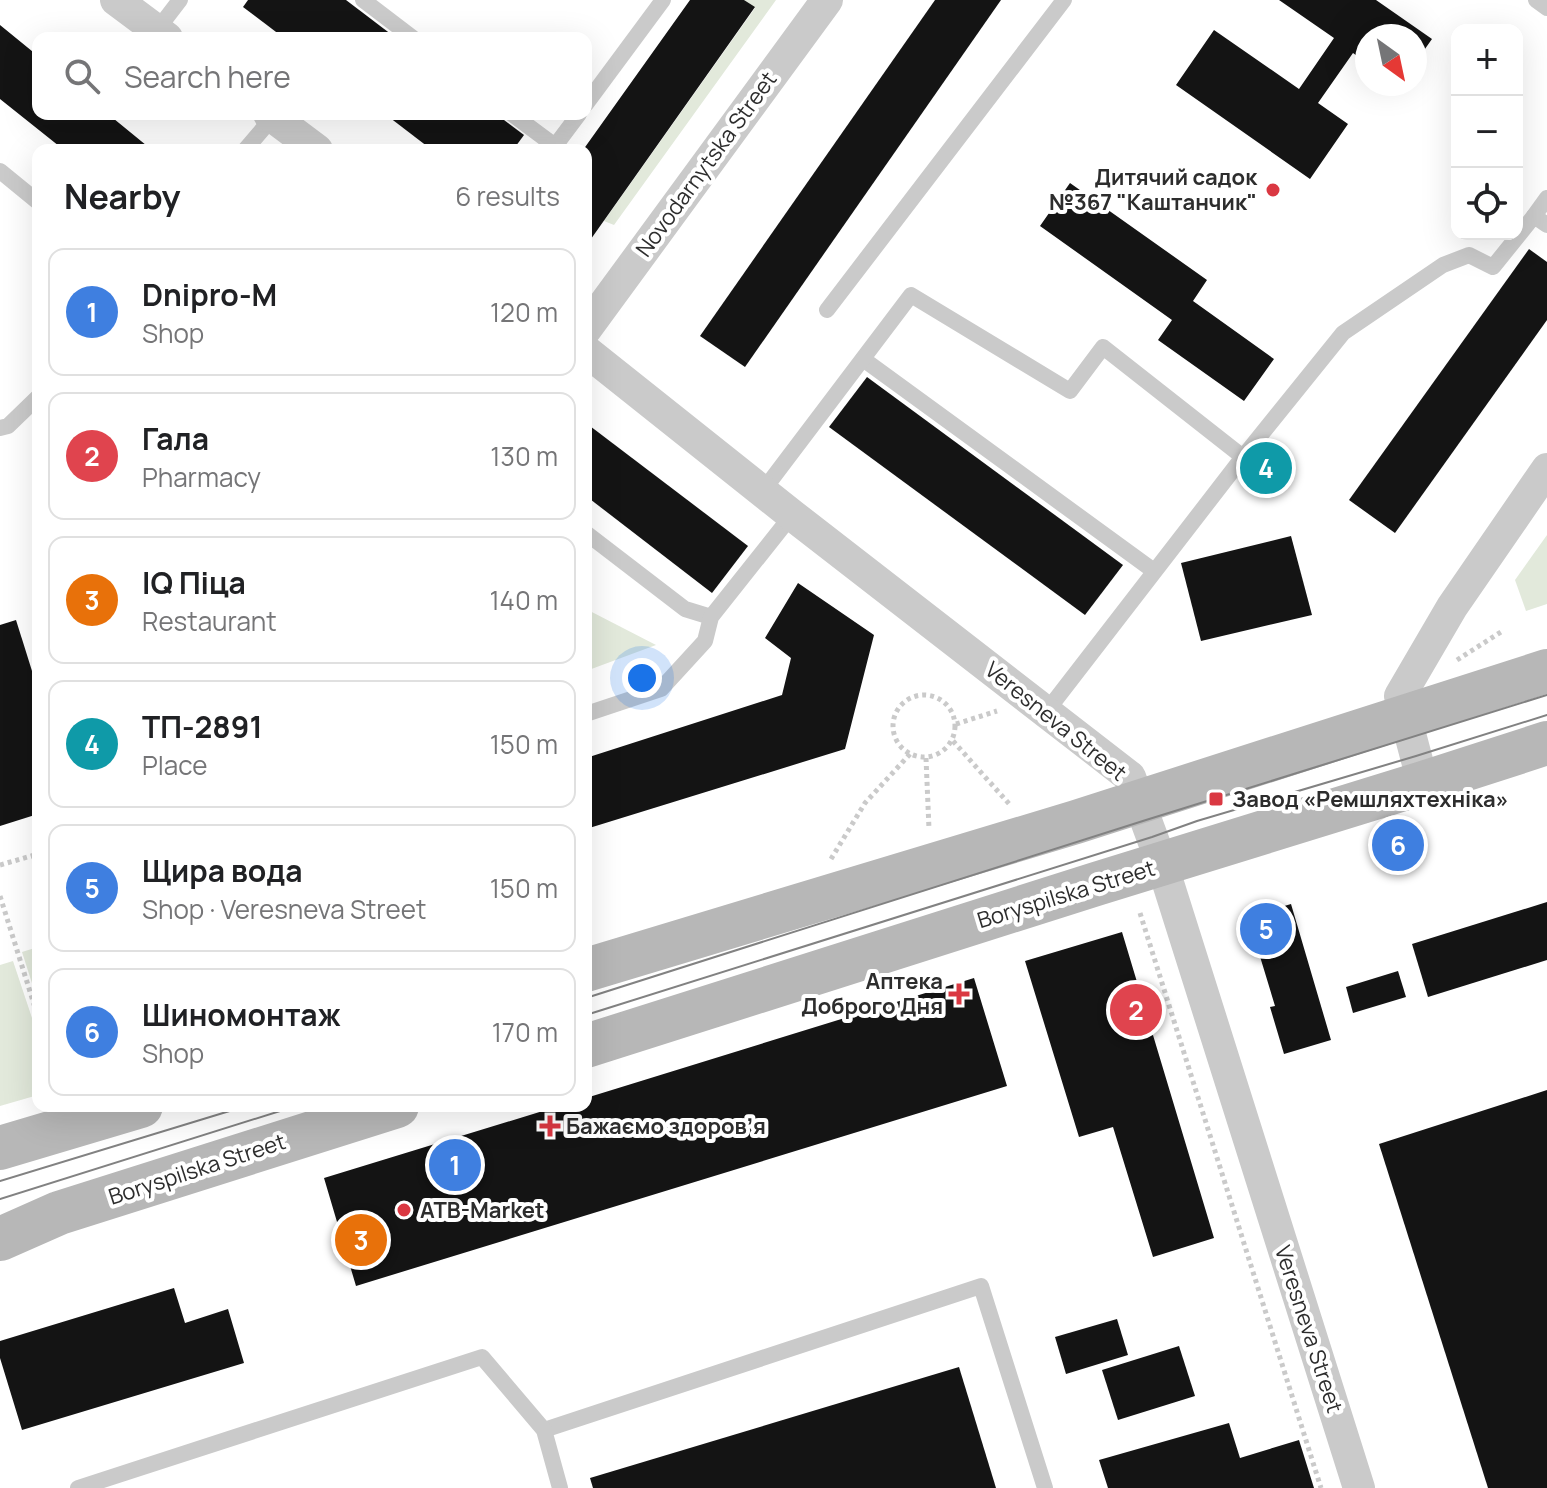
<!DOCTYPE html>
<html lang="en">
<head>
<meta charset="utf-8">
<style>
	:root { --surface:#fff; --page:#f2f2f2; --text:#202124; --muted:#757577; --line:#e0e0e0; --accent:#da3842 }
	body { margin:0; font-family:Manrope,sans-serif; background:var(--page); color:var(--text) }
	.controls { position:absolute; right:24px; top:24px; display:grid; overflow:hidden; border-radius:16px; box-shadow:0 8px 32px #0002 }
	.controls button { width:72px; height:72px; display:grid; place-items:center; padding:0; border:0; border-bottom:2px solid var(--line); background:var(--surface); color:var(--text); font:40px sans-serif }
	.compass { position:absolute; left:1355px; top:24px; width:72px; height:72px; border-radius:50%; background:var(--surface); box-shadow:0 8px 32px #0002; rotate:147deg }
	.you { position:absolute; left:642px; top:678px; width:28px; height:28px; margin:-20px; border:6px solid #fff; border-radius:50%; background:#1a73e8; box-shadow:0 0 0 12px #1a73e833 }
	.badge { display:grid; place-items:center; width:52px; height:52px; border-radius:50%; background:var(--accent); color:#fff; font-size:26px; font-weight:700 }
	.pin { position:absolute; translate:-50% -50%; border:4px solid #fff; box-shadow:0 2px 8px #0006 }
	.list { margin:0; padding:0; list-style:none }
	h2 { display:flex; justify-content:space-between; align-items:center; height:104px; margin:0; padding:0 32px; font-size:34px }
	h2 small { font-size:26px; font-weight:400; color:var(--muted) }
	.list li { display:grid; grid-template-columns:52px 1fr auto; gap:24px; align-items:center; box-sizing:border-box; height:128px; margin:0 16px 16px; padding:0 16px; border:2px solid var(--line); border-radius:16px }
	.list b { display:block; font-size:30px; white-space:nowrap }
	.list p { margin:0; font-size:26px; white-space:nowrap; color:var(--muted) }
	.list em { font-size:26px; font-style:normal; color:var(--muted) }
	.icon { flex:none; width:44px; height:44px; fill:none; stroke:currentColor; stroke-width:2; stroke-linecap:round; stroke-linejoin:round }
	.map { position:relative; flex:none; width:1547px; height:1488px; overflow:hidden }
	.search { position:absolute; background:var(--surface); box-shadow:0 8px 32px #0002; left:32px; top:32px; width:560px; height:88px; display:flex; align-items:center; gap:20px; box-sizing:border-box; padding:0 28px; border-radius:16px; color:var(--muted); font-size:30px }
	.panel { position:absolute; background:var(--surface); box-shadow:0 8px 32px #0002; left:32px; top:144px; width:560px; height:968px; border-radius:16px }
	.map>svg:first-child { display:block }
	.green { fill:#e2e9db }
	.building { fill:#141414 }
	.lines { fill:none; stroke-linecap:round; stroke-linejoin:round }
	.path { stroke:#cacaca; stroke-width:5; stroke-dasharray:4 4; stroke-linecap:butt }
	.service { stroke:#cacaca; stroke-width:16 }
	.minor { stroke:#cacaca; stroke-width:32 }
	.secondary { stroke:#b7b7b7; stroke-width:44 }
	.tram { stroke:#828282; stroke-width:2 }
	.poi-dot { fill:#da3842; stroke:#fff; stroke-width:3 }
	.labels { text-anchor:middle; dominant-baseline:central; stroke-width:8; stroke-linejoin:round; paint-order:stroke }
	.street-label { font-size:22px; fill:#2d2d2d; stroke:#fff }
	.poi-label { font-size:22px; font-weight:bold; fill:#2d2d2d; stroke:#fff; text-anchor:start }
</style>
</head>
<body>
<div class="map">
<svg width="1547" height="1488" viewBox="0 0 1547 1488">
	<rect width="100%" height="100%" fill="#fff"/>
	<g class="green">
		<polygon points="744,0 776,0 614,225 604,221 755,8"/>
		<polygon points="1547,535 1547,604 1526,611 1515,580"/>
		<polygon points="586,609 656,645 586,671"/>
		<polygon points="38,947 38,1002 22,952"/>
		<polygon points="13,961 38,1036 38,1095 0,1106 0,965"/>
	</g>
	<g class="building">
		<polygon points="248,0 346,0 396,38 284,38 243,7"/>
		<polygon points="690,0 744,0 755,7 586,246 586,150 583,150"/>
		<polygon points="935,0 1001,0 745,367 700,336"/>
		<polygon points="1279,0 1376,0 1432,39 1415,63 1415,36 1367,36 1367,63 1353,53 1318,103 1348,124 1310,179 1176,85 1214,30 1299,89 1334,38"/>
		<polygon points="0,25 38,56 38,114 108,114 152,150 64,150 0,99"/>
		<polygon points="385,114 496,114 524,135 513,150 432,150"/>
		<polygon points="1070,183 1207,280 1193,301 1274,359 1244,401 1158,340 1172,320 1040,226"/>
		<polygon points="1529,249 1547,262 1547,320 1395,533 1349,500"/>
		<polygon points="867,377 1123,565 1085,615 829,427"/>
		<polygon points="586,423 748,546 712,593 586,496"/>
		<polygon points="1262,444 1289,466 1270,491 1242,469"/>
		<polygon points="1291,536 1312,615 1201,641 1181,563"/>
		<polygon points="798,583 874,635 845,749 586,829 586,758 782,695 791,658 765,638"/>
		<polygon points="16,620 38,690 38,814 0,826 0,625"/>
		<polygon points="1547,902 1547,960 1428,997 1412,944"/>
		<polygon points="1291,904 1331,1040 1284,1054 1270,1007 1275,1006 1248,917"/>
		<polygon points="1122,932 1214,1238 1153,1257 1113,1127 1079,1137 1025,961"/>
		<polygon points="1398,971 1406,997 1353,1013 1346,987"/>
		<polygon points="974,978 1007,1086 356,1286 324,1178 559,1106 586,1106 586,1098"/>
		<polygon points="1547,1090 1547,1488 1488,1488 1379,1144"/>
		<polygon points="174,1288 185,1323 228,1309 244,1363 22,1430 0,1358 0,1341"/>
		<polygon points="1117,1319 1128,1355 1066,1374 1055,1337"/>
		<polygon points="1179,1346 1195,1396 1118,1420 1102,1370"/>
		<polygon points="959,1367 996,1488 593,1488 590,1478"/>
		<polygon points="1229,1423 1240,1458 1299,1440 1314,1488 1108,1488 1099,1460"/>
	</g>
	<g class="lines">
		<g class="path">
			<polyline points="1457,660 1504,630"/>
			<circle cx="924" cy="726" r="31"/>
			<polyline points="956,724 997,711"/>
			<polyline points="953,741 1011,806"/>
			<polyline points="926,758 929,829"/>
			<polyline points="33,855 38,869"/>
			<polyline points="831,859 865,803 910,754"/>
			<polyline points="0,865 38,854"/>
			<polyline points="0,896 38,1017"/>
			<polyline points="1140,913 1321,1488"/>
		</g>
		<g class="service">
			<polyline points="363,0 413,38"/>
			<polyline points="1536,0 1547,8"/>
			<polyline points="157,30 180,0"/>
			<polyline points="586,104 663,0"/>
			<polyline points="512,114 555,146 579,114"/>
			<polyline points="245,150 273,117"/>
			<polyline points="0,171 38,202"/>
			<polyline points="1534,216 1547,198"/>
			<polyline points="827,310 1064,0"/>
			<polyline points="863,359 1154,571"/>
			<polyline points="0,428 8,426 38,397"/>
			<polyline points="1243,457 1343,333 1443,265 1469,255 1493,267 1534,216 1547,225"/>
			<polyline points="762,492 911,295 1070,391 1103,347 1243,457 1046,712"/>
			<polyline points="586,533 685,609 711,617"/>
			<polyline points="586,714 661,689 705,641 711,617 792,515"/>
			<polyline points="544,1430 981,1286 1045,1488"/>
			<polyline points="78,1488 482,1357 544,1430 560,1488"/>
		</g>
		<g class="minor">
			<polyline points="116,0 167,38"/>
			<polyline points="269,114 317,150"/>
			<polyline points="586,329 827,0"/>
			<polyline points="586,351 792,515 1130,777 1162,864 1359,1488"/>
			<polyline points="1423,783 1400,696 1452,607 1547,469"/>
		</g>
		<g class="secondary">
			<polyline points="586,970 1076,822 1547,671"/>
			<polyline points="586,1046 1096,884 1423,783 1547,743"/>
			<polyline points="0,1148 141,1106"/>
			<polyline points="0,1239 59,1213 397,1106"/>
		</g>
		<g class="tram">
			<polyline points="586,998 1146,820 1547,695"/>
			<polyline points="586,1015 1152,837 1197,821 1416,756 1547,715"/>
			<polyline points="0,1181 246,1106"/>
			<polyline points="0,1199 296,1106"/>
		</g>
	</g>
	<g class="poi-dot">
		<circle cx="1273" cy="190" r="8"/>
		<rect x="1208" y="791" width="16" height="16" rx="4"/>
		<path d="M955 982h8v8h8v8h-8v8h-8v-8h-8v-8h8z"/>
		<path d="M546 1114h8v8h8v8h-8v8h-8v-8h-8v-8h8z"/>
		<circle cx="404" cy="1210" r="8"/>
	</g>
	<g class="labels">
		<g class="street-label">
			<text transform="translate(706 164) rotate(-54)">Novodarnytska Street</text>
			<text transform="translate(1056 721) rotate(39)">Veresneva Street</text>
			<text transform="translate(1066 894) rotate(-17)">Boryspilska Street</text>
			<text transform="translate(197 1169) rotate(-18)">Boryspilska Street</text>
			<text transform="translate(1309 1329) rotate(72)">Veresneva Street</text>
		</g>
		<g class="poi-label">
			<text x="1257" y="177" text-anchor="end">Дитячий садок<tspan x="1257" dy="25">№367 "Каштанчик"</tspan></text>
			<text x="1232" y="799">Завод «Ремшляхтехніка»</text>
			<text x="943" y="981" text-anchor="end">Аптека<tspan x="943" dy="25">Доброго Дня</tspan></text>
			<text x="566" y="1126">Бажаємо здоровʼя</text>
			<text x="420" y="1210">ATB-Market</text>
		</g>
	</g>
</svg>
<div class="controls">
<button>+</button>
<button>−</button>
<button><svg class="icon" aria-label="locate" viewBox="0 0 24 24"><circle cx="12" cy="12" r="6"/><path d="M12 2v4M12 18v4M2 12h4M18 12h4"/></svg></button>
</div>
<svg class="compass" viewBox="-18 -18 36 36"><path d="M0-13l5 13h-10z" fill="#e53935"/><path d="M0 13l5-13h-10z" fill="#757577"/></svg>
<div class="you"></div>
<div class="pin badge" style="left:455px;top:1165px;background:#3f7fe0">1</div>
<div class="pin badge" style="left:1136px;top:1010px;background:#e0444e">2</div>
<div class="pin badge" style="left:361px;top:1240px;background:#e8710a">3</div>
<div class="pin badge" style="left:1266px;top:468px;background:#0f9aa8">4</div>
<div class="pin badge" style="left:1266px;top:929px;background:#3f7fe0">5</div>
<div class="pin badge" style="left:1398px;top:845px;background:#3f7fe0">6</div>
<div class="search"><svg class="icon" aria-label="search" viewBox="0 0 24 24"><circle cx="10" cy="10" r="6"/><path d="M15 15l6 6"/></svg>Search here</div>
<section class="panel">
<h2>Nearby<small>6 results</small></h2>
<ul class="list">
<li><span class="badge" style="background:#3f7fe0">1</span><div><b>Dnipro-M</b><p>Shop</p></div><em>120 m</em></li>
<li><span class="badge" style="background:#e0444e">2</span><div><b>Гала</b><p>Pharmacy</p></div><em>130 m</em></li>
<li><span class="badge" style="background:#e8710a">3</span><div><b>IQ Піца</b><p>Restaurant</p></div><em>140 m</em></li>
<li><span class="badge" style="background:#0f9aa8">4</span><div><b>ТП-2891</b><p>Place</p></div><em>150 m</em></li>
<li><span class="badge" style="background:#3f7fe0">5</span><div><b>Щира вода</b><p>Shop · Veresneva Street</p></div><em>150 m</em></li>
<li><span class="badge" style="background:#3f7fe0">6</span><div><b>Шиномонтаж</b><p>Shop</p></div><em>170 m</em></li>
</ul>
</section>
</div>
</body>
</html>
